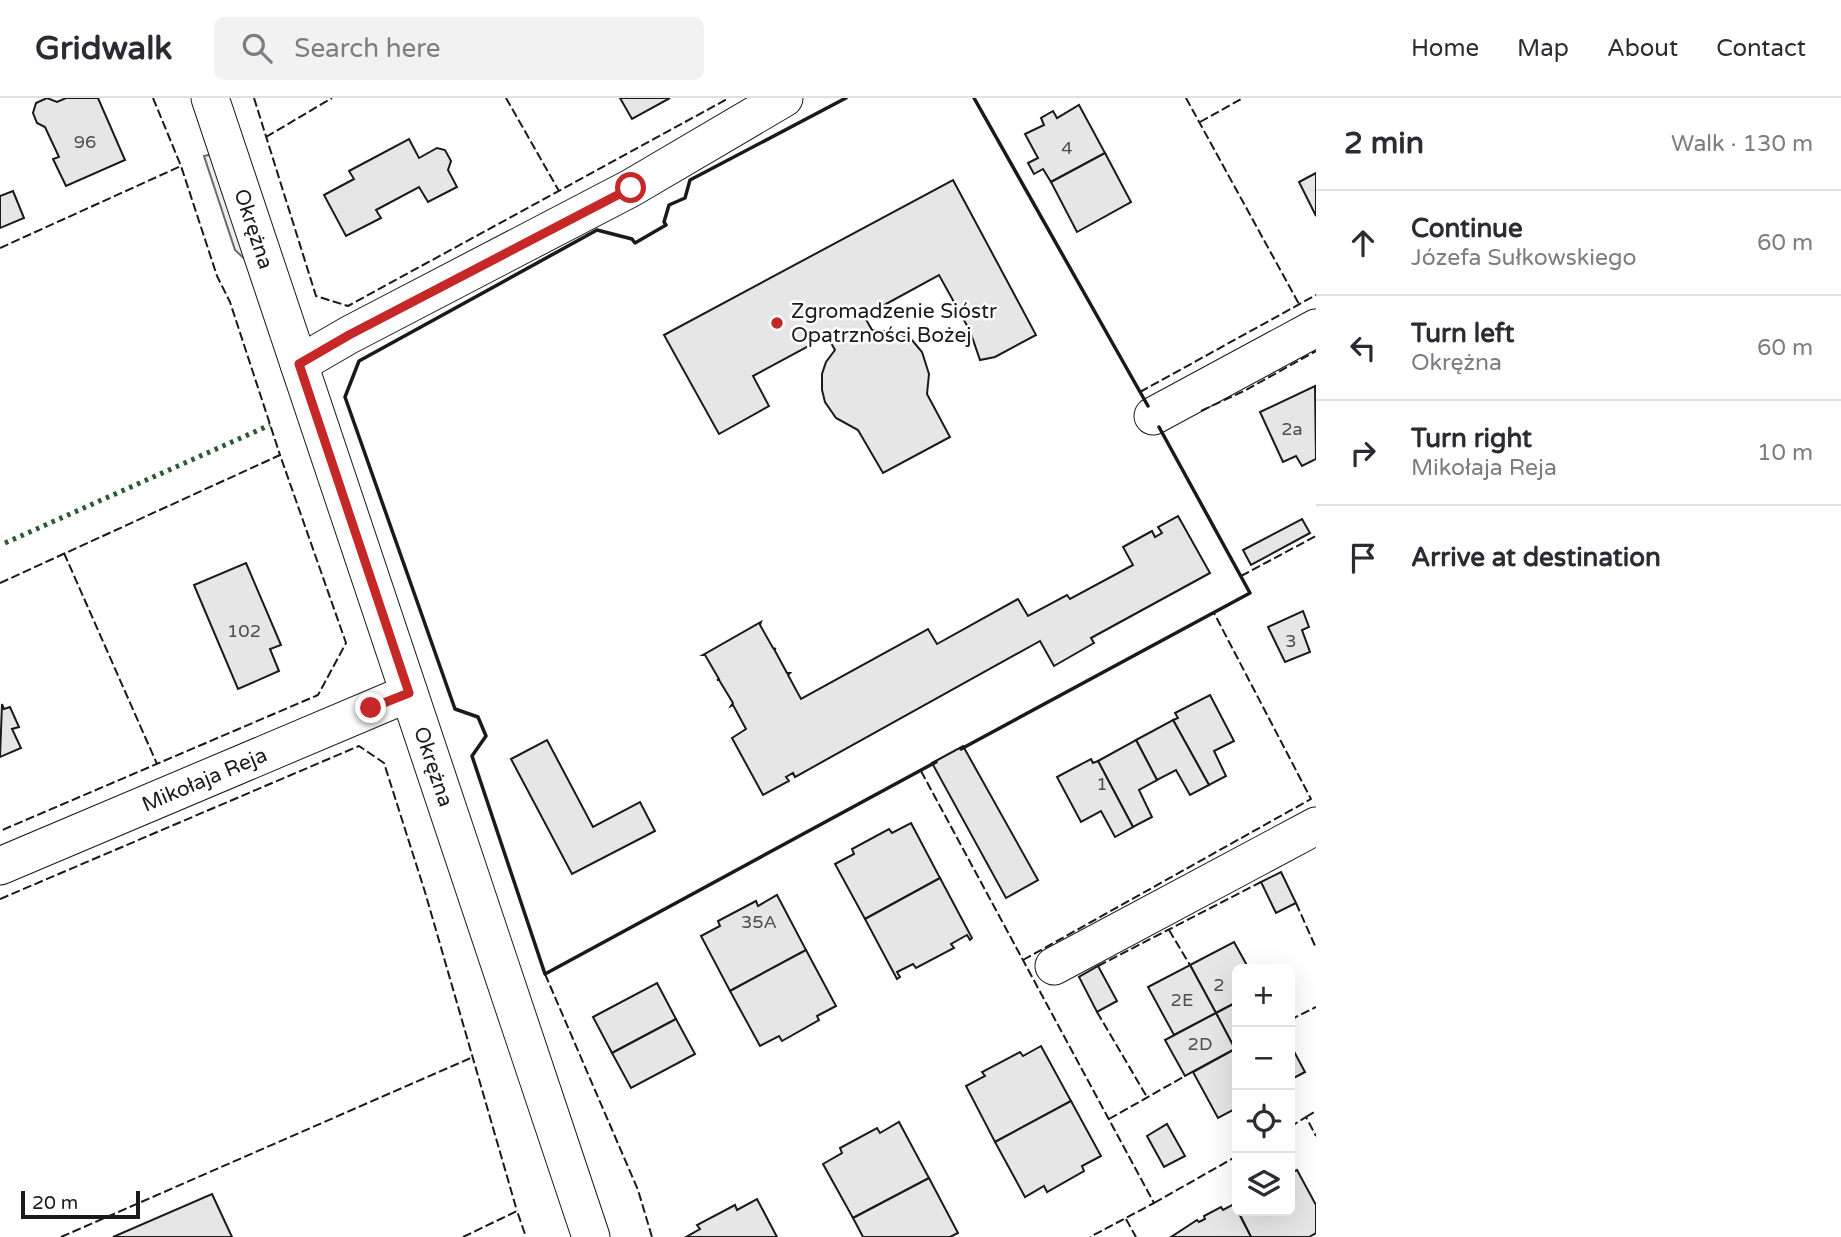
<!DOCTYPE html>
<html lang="en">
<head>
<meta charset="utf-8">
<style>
	:root { --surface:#fff; --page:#f2f2f3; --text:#2b2b33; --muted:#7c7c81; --line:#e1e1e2 }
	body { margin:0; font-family:"Varela Round",sans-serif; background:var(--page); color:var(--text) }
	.controls { position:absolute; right:21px; bottom:21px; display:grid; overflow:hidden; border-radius:10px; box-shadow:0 7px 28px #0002 }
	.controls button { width:63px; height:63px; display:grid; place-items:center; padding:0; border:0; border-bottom:2px solid var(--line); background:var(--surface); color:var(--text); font:35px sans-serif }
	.scale { position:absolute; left:21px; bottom:18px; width:119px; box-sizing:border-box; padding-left:7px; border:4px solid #1a1a1a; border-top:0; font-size:19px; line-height:24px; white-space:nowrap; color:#1a1a1a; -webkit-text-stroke:5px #fff; paint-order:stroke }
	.stop { position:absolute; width:21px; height:21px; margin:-16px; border:5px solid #c62828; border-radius:50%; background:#fff }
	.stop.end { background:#c62828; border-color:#fff; box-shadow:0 2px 7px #0008 }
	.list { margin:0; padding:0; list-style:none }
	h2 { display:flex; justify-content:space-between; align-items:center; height:91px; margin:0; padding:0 28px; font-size:30px }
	h2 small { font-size:23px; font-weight:400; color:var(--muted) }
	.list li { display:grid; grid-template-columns:46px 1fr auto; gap:21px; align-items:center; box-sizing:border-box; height:105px; padding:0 28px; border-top:2px solid var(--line) }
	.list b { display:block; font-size:26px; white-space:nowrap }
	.list p { margin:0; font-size:23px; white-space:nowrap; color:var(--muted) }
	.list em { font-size:23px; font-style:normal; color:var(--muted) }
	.icon { flex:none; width:38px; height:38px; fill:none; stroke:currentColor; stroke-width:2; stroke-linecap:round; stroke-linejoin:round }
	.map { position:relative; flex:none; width:1316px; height:1139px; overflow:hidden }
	header { display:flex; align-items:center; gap:42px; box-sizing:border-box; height:98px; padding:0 35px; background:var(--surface); border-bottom:2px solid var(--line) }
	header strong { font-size:33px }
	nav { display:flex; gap:38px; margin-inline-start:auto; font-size:24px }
	.search { width:490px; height:63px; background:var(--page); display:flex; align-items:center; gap:18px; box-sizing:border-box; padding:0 24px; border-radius:10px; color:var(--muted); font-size:26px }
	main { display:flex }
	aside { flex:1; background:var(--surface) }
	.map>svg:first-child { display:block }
	.built { fill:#ededed; stroke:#6a6a6a; stroke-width:2 }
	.building { fill:#e6e6e6; stroke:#1a1a1a; stroke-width:2 }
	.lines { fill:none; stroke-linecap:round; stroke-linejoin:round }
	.street-casing { stroke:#1a1a1a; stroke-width:39 }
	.street { stroke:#fff; stroke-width:37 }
	.hedge { stroke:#2b5a34; stroke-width:5; stroke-dasharray:3.5 5; stroke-linecap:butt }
	.fence { stroke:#1a1a1a; stroke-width:2; stroke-dasharray:9 3.5; stroke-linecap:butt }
	.wall { stroke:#1a1a1a; stroke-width:3.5 }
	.route { stroke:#c62828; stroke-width:9 }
	.poi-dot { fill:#c62828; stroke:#fff; stroke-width:2.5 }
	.labels { text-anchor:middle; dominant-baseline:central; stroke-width:5; stroke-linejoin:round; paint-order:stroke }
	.number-label { font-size:18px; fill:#4d4d4d }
	.street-label { font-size:21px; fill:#1a1a1a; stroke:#fff }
	.poi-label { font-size:21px; fill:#1a1a1a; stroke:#fff; text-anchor:start }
</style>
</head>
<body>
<header>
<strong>Gridwalk</strong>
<div class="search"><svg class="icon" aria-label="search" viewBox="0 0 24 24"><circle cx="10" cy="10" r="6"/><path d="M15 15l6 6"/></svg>Search here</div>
<nav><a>Home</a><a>Map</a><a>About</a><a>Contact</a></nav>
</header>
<main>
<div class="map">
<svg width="1316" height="1139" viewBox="0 0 1316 1139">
	<rect width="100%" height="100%" fill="#fff"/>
	<polygon class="built" points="208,57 212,58 249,165 235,152 204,58"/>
	<g class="building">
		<polygon points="47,0 57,4 66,0 98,0 125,62 66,88 53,61 59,59 45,29 37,25 33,15 36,5"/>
		<polygon points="620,0 670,0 632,21"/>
		<polygon points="1079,7 1105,55 1051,84 1043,71 1034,76 1028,65 1038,60 1025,36 1044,27 1041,20 1053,13 1057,20"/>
		<polygon points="409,41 419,60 437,50 445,52 451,63 448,72 457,89 428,104 419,89 376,112 381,120 346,138 324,97 354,81 349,73"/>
		<polygon points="1105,55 1131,104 1077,134 1051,84"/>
		<polygon points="1316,75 1316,118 1299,84"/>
		<polygon points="953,82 1036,237 995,259 980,262 970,233 939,177 864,218 872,232 897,234 912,242 922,254 929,276 927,296 950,339 883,375 858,332 836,320 825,304 822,292 822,276 826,264 835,252 827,238 753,278 769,308 719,336 664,237"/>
		<polygon points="13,93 24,120 0,130 0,98"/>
		<polygon points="1315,288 1316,361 1302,368 1296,358 1283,364 1260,314"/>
		<polygon points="1178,418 1210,475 1091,540 1094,545 1054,568 1040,543 795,679 793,675 786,679 789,683 763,697 732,640 746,631 733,607 731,608 733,605 719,582 717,582 719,581 705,557 703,557 761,524 760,527 773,550 776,551 774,551 787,575 790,575 788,577 801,601 928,531 937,546 1018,501 1028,518 1067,497 1070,501 1133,467 1123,449 1152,433 1155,439 1162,435 1158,429"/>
		<polygon points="1302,421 1310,435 1251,467 1243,452"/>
		<polygon points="246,465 281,547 270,551 279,573 238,591 194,487"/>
		<polygon points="1303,513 1309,529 1302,532 1310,554 1285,564 1268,529"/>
		<polygon points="1210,597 1234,643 1214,653 1226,678 1209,687 1173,622 1178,620 1175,615"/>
		<polygon points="2,606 4,611 10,609 19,629 12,631 21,650 0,659"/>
		<polygon points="1173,622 1209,687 1190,697 1176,672 1157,682 1136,642"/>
		<polygon points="547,642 593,729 640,704 655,733 572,776 511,661"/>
		<polygon points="1136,642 1157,682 1139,692 1152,719 1133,729 1098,663"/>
		<polygon points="963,648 1038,782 1006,800 932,665"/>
		<polygon points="1091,661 1093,665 1098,663 1133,729 1115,739 1101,713 1081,724 1057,679"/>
		<polygon points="911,725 940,780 865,821 835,766 854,756 852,751 889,731 892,735"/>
		<polygon points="1281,774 1296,805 1276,815 1261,784"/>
		<polygon points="940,780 972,840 970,842 967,837 951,846 954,850 916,870 913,866 897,874 900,879 897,881 865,821"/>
		<polygon points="777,797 806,852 730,893 701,838 720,828 718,823 756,803 758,808"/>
		<polygon points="1234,844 1249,871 1237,871 1237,904 1216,915 1190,867"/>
		<polygon points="806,852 836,908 817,918 819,922 782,943 779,938 760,948 730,893"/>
		<polygon points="1190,867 1216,915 1174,937 1148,889"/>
		<polygon points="1098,868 1117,903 1097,914 1079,879"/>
		<polygon points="657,885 676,921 612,955 593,919"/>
		<polygon points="1237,904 1237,950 1235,951 1216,915"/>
		<polygon points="1216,915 1235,951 1185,978 1165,942"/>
		<polygon points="676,921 695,956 631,990 612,955"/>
		<polygon points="1290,946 1305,974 1290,982"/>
		<polygon points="1041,948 1071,1003 995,1044 966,988 985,978 982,974 1020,954 1023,958"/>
		<polygon points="1235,951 1237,955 1237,1010 1218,1020 1193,974"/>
		<polygon points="1071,1003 1101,1058 1082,1068 1084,1073 1047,1094 1044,1088 1025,1099 995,1044"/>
		<polygon points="899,1024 929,1080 853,1120 823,1066 842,1055 840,1050 877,1030 880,1035"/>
		<polygon points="1167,1026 1185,1058 1164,1069 1147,1038"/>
		<polygon points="1297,1072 1316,1107 1316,1135 1309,1139 1251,1139 1238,1113 1290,1113 1290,1076"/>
		<polygon points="929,1080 958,1135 950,1139 863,1139 853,1120"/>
		<polygon points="212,1096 232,1139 113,1139"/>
		<polygon points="757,1101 777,1139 686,1139 700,1131 697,1127 735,1107 737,1112"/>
		<polygon points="1234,1106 1251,1139 1171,1139 1197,1122 1199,1124 1205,1121 1204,1118 1221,1109 1223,1112"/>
	</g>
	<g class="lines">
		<defs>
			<g id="street">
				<path id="s1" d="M210 0 591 1139"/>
				<polyline points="299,266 349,237 631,90 784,0"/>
				<polyline points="1153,318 1316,230"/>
				<path id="s2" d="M0 768 409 595"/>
				<polyline points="1054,868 1316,728"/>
			</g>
		</defs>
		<use href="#street" class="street-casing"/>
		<use href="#street" class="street"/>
		<polyline class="hedge" points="5,445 270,327"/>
		<g class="fence">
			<polyline points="153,0 181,68 217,178 230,204 280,357"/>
			<polyline points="254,0 316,198 348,208 729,0"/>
			<polyline points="506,0 559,93"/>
			<polyline points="1186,0 1299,206"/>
			<polyline points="1200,24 1243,0"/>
			<polyline points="266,39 332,0"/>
			<polyline points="0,150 181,68"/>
			<polyline points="1140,294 1316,197"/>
			<polyline points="1201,313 1246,292 1316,253"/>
			<polyline points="64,455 157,666"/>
			<polyline points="1241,478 1316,438"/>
			<polyline points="0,485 280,357 346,545 318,597 0,733"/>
			<polyline points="921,673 1154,1105 1090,1139"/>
			<polyline points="0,801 359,648 384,665 425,794 517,1113"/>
			<polyline points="1296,805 1316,850"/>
			<polyline points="1169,832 1190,867"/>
			<polyline points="1023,862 1311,701 1214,515"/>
			<polyline points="1098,868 1261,784"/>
			<polyline points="545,876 638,1092 652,1139"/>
			<polyline points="1097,914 1147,999"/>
			<polyline points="1290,922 1316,909"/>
			<polyline points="1306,1019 1316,1013"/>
			<polyline points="1109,1021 1185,978"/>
			<polyline points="1290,1029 1306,1019 1316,1038"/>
			<polyline points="1154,1105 1237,1058"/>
			<polyline points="1126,1121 1136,1139"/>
			<polyline points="61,1139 473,959"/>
			<polyline points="463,1139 517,1113 526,1139"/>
		</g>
		<g class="wall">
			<polyline points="846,0 690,82 685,100 669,107 664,124 666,127 635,145 632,141 597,132 359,263 345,299 455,611 478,619 486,638 472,658 545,876 936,664"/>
			<polyline points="974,0 1148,308"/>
			<polyline points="961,651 1250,495 1159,329"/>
		</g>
	</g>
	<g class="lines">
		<polyline class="route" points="371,610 409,595 299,266 349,237 631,90"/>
	</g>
	<circle class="poi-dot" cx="777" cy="225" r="7"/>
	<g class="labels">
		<g class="number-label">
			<text x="85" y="44">96</text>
			<text x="1067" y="50">4</text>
			<text x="1292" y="331">2a</text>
			<text x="244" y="533">102</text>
			<text x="1291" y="543">3</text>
			<text x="1102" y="686">1</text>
			<text x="759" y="824">35A</text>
			<text x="1219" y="887">2</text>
			<text x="1182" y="902">2E</text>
			<text x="1200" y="946">2D</text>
		</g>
		<g class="street-label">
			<text stroke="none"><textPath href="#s1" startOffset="138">Okrężna</textPath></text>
			<text stroke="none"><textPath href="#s1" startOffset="705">Okrężna</textPath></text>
			<text stroke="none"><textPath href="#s2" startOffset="222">Mikołaja Reja</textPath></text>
		</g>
		<g class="poi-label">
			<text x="791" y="213">Zgromadzenie Sióstr<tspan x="791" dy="24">Opatrzności Bożej</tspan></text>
		</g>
	</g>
</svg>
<div class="controls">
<button>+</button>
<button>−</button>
<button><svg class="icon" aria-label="locate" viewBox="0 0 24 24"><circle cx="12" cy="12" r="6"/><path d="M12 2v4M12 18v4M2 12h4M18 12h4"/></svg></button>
<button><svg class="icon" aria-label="layers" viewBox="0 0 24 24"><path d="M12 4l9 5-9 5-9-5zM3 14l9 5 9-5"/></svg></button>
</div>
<div class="scale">20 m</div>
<div class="stop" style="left:631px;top:90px"></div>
<div class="stop end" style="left:371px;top:610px"></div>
</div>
<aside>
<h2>2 min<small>Walk · 130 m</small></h2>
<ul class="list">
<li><svg class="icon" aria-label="ahead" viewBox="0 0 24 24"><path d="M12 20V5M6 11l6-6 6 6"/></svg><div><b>Continue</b><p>Józefa Sułkowskiego</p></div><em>60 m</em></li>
<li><svg class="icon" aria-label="left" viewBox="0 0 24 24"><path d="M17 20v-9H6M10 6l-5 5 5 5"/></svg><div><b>Turn left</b><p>Okrężna</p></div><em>60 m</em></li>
<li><svg class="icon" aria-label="right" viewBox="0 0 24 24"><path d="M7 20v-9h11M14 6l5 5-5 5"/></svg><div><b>Turn right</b><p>Mikołaja Reja</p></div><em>10 m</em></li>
<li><svg class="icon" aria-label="arrive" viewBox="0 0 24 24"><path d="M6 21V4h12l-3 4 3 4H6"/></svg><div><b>Arrive at destination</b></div></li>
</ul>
</aside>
</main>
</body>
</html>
